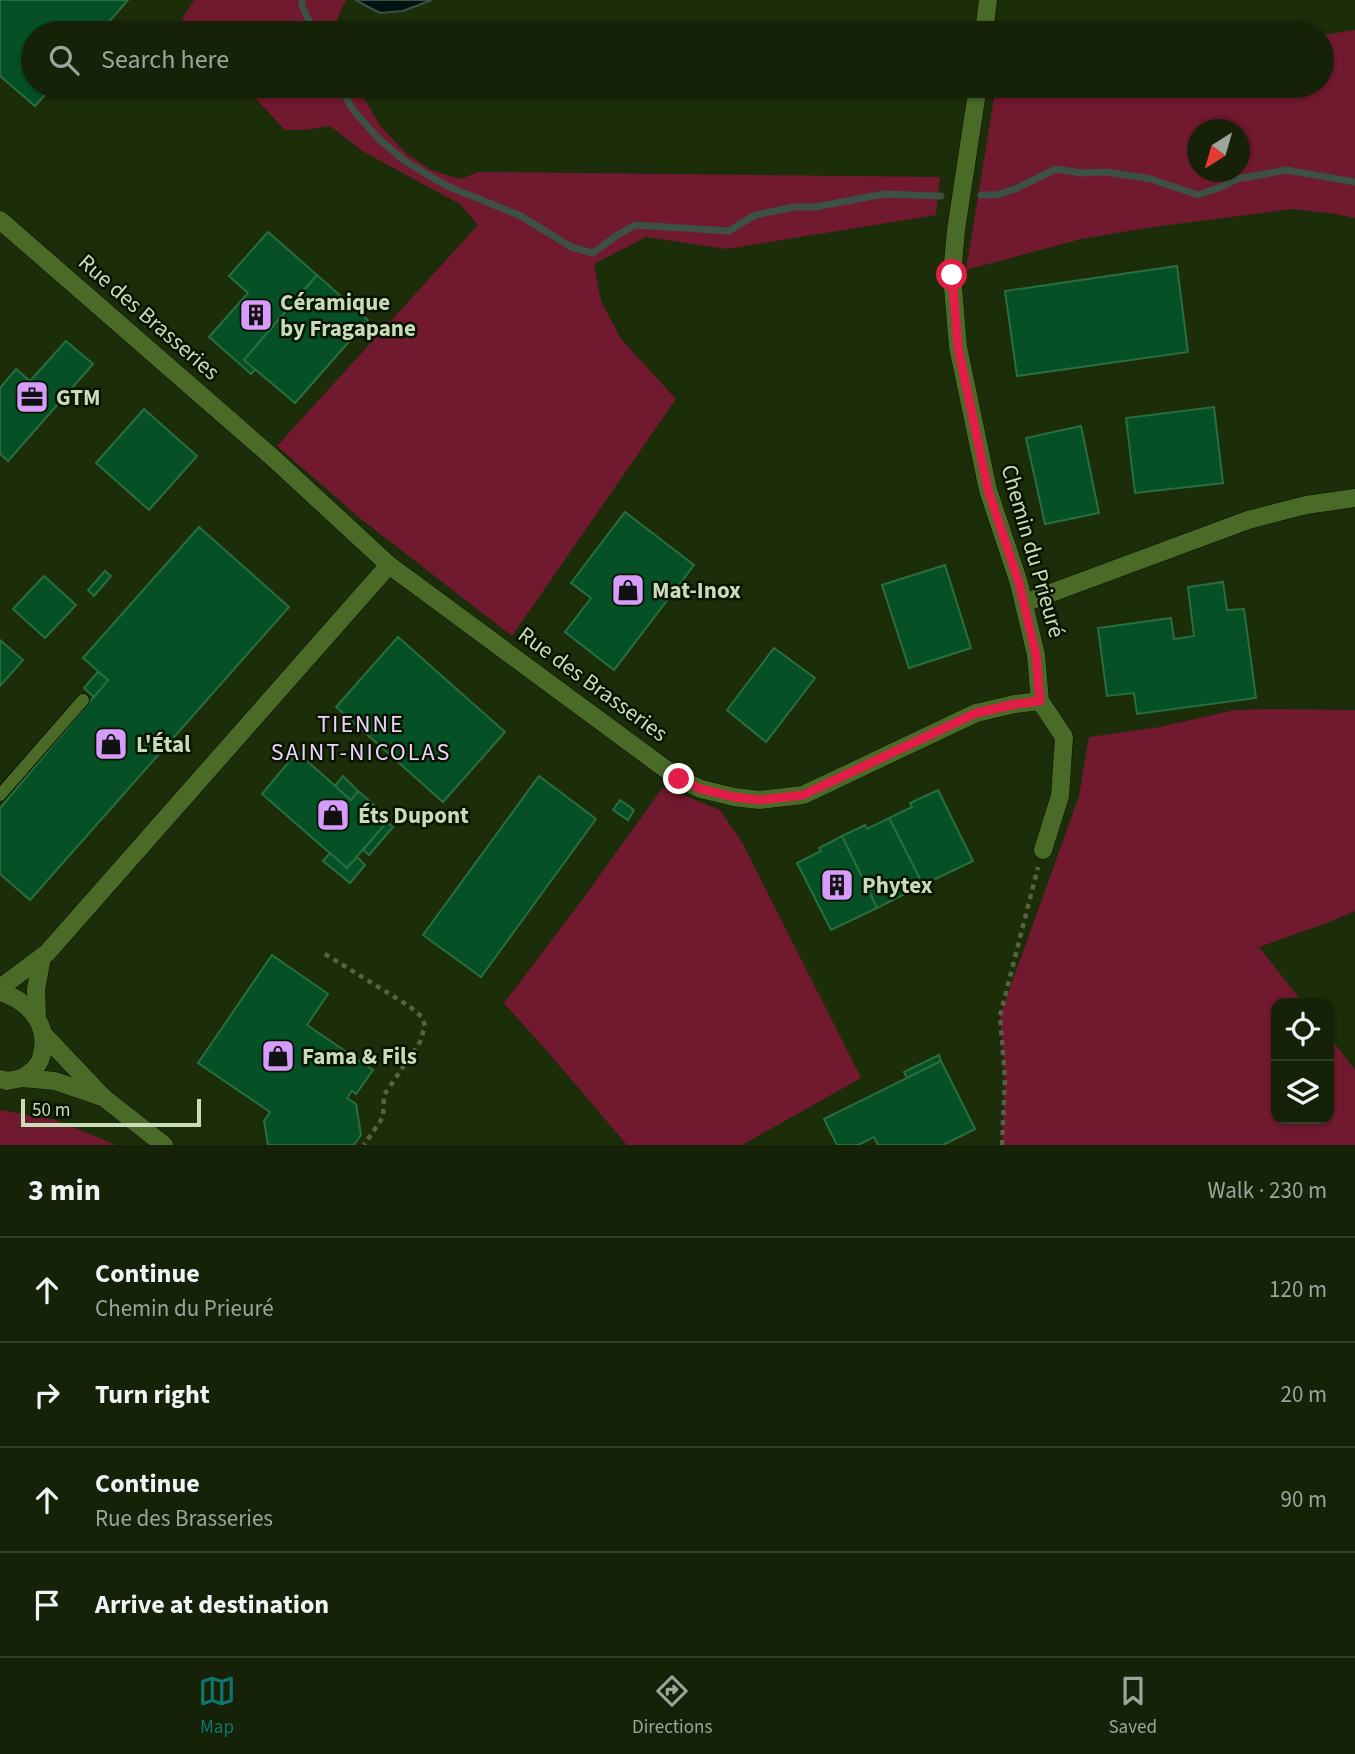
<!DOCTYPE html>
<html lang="en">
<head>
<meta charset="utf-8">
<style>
	:root { --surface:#152207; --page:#222f15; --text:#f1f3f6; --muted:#9da49b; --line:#343f28; --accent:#0f766e }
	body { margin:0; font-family:"Source Sans 3",sans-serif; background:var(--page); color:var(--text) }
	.controls { position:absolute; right:21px; bottom:21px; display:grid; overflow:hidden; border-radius:14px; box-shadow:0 2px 5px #0004 }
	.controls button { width:63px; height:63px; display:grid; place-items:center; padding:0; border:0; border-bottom:2px solid var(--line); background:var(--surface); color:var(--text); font:35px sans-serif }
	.compass { position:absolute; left:1187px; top:119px; width:63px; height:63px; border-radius:50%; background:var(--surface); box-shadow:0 2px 5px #0004; rotate:217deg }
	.scale { position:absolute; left:21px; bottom:18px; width:180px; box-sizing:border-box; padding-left:7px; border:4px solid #c9dcb9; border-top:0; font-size:19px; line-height:24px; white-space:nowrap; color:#c9dcb9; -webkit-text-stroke:5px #081400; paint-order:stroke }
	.stop { position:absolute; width:21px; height:21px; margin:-16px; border:5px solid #e11d48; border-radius:50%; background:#fff }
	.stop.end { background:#e11d48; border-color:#fff; box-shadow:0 2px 7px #0008 }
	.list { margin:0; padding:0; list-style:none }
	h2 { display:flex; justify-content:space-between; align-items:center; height:91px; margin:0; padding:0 28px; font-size:30px }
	h2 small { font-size:23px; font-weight:400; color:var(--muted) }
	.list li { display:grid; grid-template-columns:46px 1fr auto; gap:21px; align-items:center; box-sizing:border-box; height:105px; padding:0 28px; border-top:2px solid var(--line) }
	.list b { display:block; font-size:26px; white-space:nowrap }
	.list p { margin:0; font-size:23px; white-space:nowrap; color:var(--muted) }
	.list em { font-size:23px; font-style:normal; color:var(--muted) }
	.icon { flex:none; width:38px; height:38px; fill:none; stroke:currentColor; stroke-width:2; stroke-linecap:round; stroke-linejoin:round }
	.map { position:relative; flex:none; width:1355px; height:1145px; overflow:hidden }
	.search { position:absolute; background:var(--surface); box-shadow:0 2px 5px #0004; left:21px; right:21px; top:21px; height:77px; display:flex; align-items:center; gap:18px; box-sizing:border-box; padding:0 24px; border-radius:38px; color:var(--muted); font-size:26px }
	.sheet { height:511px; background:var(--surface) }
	nav { display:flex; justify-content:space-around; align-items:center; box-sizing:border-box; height:98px; border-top:2px solid var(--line); background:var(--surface); font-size:19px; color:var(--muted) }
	nav a { display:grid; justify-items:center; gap:4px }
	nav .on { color:var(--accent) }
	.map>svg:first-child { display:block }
	.green { fill:#71192f; fill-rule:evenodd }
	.water { fill:#001413; stroke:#3c5045; stroke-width:2 }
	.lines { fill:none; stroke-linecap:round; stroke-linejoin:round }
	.stream { stroke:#3c5045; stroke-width:7 }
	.building { fill:#055025; stroke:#286e3f; stroke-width:2 }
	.service-casing { stroke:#091402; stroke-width:14 }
	.minor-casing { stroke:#091402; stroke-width:19 }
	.path { stroke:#526440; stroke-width:4.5; stroke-dasharray:5 5; stroke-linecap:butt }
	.service { stroke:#4a6a27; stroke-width:12 }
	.minor { stroke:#4a6a27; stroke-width:18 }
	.route { stroke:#e11d48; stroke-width:9 }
	.labels { text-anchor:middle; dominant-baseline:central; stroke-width:5; stroke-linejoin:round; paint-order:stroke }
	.poi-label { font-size:23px; font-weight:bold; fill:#c9dcb9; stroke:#081400; text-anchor:start }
	.street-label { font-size:23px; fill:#c9dcb9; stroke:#081400 }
	.neighbourhood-label { font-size:24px; letter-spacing:2px; fill:#ebd3fc; stroke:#081400 }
</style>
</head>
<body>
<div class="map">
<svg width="1355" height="1145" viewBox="0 0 1355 1145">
	<rect width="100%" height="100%" fill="#1c2d09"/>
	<g class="green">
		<polygon points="194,0 346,0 338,17 335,33 195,33 182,19"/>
		<path d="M1355 30V218L1336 214 1293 209 1146 228 1081 239 966 270 996 86H1322V35ZM1198 130H1240V172H1198Z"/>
		<polygon points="244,86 357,86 381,127 407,154 431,170 460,179 479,172 940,177 936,215 727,249 646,237 594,264 601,301 621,339 676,399 512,636 361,519 277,446 478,225 460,204 364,152 330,126 305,130 285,130"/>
		<polygon points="1272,709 1355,710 1355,911 1327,923 1259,947 1303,1003 1276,1003 1276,1119 1329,1119 1329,1036 1355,1070 1355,1145 1002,1145 1005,1079 1000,1016 1079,796 1089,737 1160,727 1235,710"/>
		<polygon points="663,787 720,810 743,844 861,1078 742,1145 627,1145 546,1050 504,1003 582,900"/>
		<polygon points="0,1110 56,1120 116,1145 0,1145"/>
	</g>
	<polygon class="water" points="355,0 432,0 403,11 380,13"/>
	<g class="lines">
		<g class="stream">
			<polyline points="302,0 302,5 314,33"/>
			<polyline points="339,86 354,111 378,138 406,162 447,186 521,216 571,247 593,253 616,236 635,225 729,231 755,215 794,207 815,207 884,194 941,196"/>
			<polyline points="981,195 997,195 1015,189 1056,169 1081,173 1107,172 1151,179 1198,195 1221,187 1237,179 1286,170 1355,182"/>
		</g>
	</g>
	<g class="building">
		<polygon points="0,0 128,0 99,33 33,33 33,86 53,86 35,106 0,76"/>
		<polygon points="268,232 317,275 244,360 256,369 251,374 209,337 248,293 229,276"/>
		<polygon points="1177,266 1188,352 1017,376 1005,291"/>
		<polygon points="317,275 368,320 295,403 244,360"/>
		<polygon points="66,341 93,364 8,461 0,454 0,388 16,369 30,381"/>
		<polygon points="1214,407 1223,483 1135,493 1126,418"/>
		<polygon points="144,409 197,456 149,510 96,463"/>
		<polygon points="1081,426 1099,513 1045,524 1026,438"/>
		<polygon points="625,512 694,565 614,670 565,632 591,598 571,583"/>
		<polygon points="199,527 289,607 30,900 0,874 0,808 108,680 83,658"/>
		<polygon points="945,565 971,648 909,668 882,585"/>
		<polygon points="105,571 111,576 94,596 88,590"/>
		<polygon points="44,576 76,605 45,638 13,609"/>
		<polygon points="1223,582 1227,610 1244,609 1256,698 1137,714 1134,693 1107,696 1098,628 1171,618 1174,639 1194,636 1188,587"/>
		<polygon points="398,637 505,732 443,802 336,707"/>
		<polygon points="0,640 23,660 0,686"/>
		<polygon points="774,648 815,678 766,742 727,710"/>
		<polygon points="98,672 108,680 94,697 84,688"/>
		<polygon points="297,752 351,800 358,791 374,805 370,809 387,822 347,868 262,794"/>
		<polygon points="343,776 358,791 351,800 335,786"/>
		<polygon points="539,776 596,819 481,977 423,935"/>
		<polygon points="938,790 973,861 923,885 889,818 912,807 910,803"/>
		<polygon points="620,800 634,810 628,820 613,810"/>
		<polygon points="889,818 923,885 877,908 842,836 865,825 867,829"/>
		<polygon points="387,822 393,827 369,855 363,850"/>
		<polygon points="842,836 877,908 831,930 797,863 821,851 819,848"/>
		<polygon points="330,853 347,868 357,857 365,865 350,883 323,861"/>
		<polygon points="272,955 328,994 307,1025 373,1070 356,1094 352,1091 347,1098 356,1104 361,1135 354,1145 268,1145 264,1121 270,1112 198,1063"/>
		<polygon points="939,1055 941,1061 907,1078 904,1072"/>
		<polygon points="941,1061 975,1129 943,1145 878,1145 874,1137 858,1145 837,1145 824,1119"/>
	</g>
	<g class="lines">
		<defs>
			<polyline id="service" points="0,795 83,700"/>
			<g id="minor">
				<polyline points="984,33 988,0"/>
				<polyline points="978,86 956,230 952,275 958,347 988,490 1019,583 1036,655 1040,701 1064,737 1060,796 1043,850"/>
				<polyline points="0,220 272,457 389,565 679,779 701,789 734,797 759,800 803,795 976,713 1015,704 1040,701"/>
				<polyline points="1024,603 1248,520 1306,505 1355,498"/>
				<polyline points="0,988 47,953 389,565"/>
				<path d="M0 992C25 999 47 1021 43 1048 42 1056 40 1063 35 1068 32 1072 26 1075 22 1078"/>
				<polyline points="37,1018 36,989 42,957"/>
				<polyline points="44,1035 103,1097 164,1145"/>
				<polyline points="0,1079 7,1081 22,1078 55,1081 99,1096"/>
			</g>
		</defs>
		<use href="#service" class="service-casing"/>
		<use href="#minor" class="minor-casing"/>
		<g class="path">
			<polyline points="325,954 409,1006 422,1017 425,1026 420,1042 384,1095 383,1117 364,1145"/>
			<polyline points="1002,1145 1005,1079 1000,1016 1038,867"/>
		</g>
		<use href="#service" class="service"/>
		<use href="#minor" class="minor"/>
	</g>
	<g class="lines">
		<polyline class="route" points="679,779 701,789 734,797 760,800 803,795 976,713 1016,704 1040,701 1036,655 1019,583 988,490 958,347 952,275"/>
	</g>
	<defs>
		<symbol id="building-square" viewBox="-11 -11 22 22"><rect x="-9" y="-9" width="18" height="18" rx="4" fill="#d59cfb" stroke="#081400"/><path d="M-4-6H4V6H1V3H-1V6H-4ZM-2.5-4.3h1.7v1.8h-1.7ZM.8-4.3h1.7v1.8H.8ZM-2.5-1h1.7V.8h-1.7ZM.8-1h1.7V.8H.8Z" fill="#111"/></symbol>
		<symbol id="office-square" viewBox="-11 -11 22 22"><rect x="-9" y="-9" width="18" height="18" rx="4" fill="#d59cfb" stroke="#081400"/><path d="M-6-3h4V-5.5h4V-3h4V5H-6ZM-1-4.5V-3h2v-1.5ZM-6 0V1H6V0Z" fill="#111"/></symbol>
		<symbol id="shop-square" viewBox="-11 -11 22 22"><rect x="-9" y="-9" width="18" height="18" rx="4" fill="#d59cfb" stroke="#081400"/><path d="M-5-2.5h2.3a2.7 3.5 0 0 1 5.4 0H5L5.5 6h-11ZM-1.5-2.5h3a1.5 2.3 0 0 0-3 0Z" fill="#111"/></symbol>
	</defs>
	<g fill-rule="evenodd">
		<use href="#building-square" x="237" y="296" width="38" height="38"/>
		<use href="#office-square" x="13" y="378" width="38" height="38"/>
		<use href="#shop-square" x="609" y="571" width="38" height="38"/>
		<use href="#shop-square" x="92" y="725" width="38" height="38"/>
		<use href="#shop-square" x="314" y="796" width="38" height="38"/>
		<use href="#building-square" x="818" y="866" width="38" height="38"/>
		<use href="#shop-square" x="259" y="1037" width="38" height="38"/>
	</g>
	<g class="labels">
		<g class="poi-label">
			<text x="280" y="302">Céramique<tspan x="280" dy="26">by Fragapane</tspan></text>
			<text x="56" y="397">GTM</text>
			<text x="652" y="590">Mat-Inox</text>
			<text x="136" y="744">L'Étal</text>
			<text x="358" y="815">Éts Dupont</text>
			<text x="862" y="885">Phytex</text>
			<text x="302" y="1056">Fama &amp; Fils</text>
		</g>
		<g class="street-label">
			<text transform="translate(149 317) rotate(41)">Rue des Brasseries</text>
			<text transform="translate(1033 551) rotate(74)">Chemin du Prieuré</text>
			<text transform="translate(593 684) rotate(36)">Rue des Brasseries</text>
		</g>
		<g class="neighbourhood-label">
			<text x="361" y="724">TIENNE<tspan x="361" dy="28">SAINT-NICOLAS</tspan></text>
		</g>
	</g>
</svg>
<div class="controls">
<button><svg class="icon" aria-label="locate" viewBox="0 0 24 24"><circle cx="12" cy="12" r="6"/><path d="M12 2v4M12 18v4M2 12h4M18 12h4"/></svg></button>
<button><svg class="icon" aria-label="layers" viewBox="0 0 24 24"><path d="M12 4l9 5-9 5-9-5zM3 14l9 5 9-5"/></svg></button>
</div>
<svg class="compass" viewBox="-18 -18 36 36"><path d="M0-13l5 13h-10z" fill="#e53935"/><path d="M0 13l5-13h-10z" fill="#9da49b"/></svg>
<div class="scale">50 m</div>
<div class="stop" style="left:952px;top:275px"></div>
<div class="stop end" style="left:679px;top:779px"></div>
<div class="search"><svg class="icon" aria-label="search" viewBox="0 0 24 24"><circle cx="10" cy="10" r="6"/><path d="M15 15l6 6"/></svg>Search here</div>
</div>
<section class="sheet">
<h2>3 min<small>Walk · 230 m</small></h2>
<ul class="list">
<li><svg class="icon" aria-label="ahead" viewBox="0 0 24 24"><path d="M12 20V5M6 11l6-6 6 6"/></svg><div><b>Continue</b><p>Chemin du Prieuré</p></div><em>120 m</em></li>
<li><svg class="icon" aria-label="right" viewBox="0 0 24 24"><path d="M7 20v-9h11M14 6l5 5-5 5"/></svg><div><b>Turn right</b></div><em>20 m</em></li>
<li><svg class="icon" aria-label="ahead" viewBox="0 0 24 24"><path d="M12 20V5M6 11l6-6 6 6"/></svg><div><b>Continue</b><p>Rue des Brasseries</p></div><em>90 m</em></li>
<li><svg class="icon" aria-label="arrive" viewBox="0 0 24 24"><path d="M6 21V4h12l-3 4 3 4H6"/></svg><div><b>Arrive at destination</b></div></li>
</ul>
</section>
<nav>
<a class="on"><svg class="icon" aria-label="map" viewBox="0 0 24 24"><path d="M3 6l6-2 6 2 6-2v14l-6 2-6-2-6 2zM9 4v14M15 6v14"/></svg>Map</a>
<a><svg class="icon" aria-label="directions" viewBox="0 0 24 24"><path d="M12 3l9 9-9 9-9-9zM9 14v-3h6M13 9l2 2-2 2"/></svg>Directions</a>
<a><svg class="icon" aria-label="saved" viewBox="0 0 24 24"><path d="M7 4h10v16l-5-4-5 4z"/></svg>Saved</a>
</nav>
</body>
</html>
